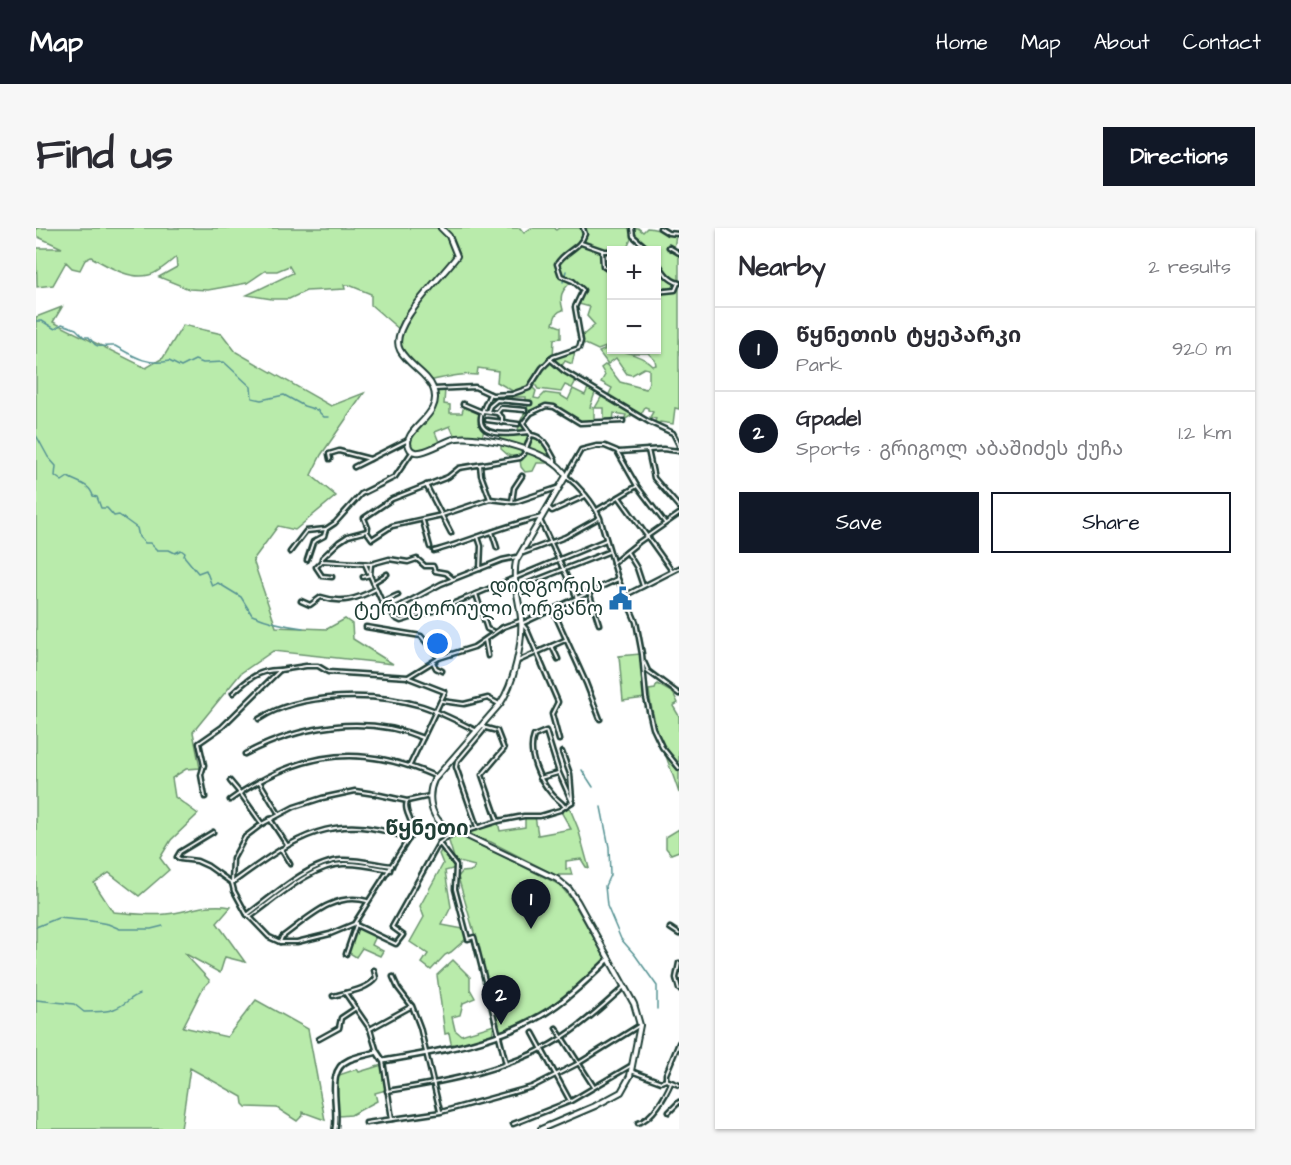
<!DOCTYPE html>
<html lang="en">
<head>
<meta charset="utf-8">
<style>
	:root { --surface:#fff; --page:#f7f7f7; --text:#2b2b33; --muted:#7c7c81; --line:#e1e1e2; --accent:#111827 }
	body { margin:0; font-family:"Architects Daughter","Noto Sans Georgian",sans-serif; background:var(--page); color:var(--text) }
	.controls { position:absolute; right:18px; top:18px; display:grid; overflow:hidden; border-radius:0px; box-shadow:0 2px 4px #0004 }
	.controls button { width:54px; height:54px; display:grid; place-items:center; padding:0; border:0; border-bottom:2px solid var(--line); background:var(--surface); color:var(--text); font:30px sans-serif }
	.you { position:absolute; left:402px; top:416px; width:21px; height:21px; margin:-15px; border:4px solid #fff; border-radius:50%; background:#1a73e8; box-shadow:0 0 0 9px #1a73e833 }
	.badge { display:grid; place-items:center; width:39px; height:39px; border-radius:50%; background:var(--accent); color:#fff; font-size:20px; font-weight:700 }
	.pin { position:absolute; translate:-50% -50px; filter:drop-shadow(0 2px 3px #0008) }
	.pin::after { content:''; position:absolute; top:32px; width:21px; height:18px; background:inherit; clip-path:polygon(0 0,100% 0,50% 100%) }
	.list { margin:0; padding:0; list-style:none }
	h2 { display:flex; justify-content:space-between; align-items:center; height:78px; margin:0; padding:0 24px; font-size:26px }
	h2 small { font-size:20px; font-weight:400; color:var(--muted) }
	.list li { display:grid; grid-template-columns:39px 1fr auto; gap:18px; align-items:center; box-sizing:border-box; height:84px; padding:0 24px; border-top:2px solid var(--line) }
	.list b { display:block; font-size:22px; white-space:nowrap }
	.list p { margin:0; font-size:20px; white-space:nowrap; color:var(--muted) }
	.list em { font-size:20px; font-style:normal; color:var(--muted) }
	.actions { display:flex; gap:12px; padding:18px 24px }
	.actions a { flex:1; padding:14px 0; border:2px solid var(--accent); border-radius:0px; text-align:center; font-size:21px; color:var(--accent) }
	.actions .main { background:var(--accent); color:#fff }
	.map { position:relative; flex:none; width:643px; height:901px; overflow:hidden; border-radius:0px }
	header { display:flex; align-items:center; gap:36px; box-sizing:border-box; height:84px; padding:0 30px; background:var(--accent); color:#fff }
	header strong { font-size:28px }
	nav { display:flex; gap:33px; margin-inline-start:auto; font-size:21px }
	.intro { display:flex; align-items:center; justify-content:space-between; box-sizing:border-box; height:144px; padding:0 36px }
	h1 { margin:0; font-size:42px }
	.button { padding:15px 27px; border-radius:0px; background:var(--accent); color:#fff; font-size:21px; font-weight:700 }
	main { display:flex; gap:36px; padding:0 36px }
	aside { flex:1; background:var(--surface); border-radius:0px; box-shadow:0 2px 4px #0004 }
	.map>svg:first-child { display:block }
	.green { fill:#b9ebab; stroke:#6c9470; stroke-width:1.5 }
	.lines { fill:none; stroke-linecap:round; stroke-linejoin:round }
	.stream { stroke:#559293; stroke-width:1.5 }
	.minor-casing { stroke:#1f3d34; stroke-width:7 }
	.tertiary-casing { stroke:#1f3d34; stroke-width:8 }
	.secondary-casing { stroke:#1f3d34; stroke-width:8 }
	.minor { stroke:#fff; stroke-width:2 }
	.tertiary { stroke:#fff; stroke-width:3 }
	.secondary { stroke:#fff; stroke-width:4 }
	.labels { text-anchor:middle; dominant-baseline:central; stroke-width:4.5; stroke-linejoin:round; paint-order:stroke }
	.poi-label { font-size:20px; fill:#1f3d34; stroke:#fff; text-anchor:end }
	.neighbourhood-label { font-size:21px; font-weight:bold; fill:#1f3d34; stroke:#fff }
</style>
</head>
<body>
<header>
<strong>Map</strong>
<nav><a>Home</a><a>Map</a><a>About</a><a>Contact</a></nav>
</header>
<div class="intro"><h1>Find us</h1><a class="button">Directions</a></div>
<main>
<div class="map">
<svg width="643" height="901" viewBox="0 0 643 901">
	<rect width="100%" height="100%" fill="#fff"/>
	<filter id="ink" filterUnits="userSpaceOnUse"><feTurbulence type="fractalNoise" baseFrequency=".0167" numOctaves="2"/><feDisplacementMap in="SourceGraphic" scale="12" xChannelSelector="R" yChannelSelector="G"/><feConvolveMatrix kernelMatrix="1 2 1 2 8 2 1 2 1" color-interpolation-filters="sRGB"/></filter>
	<g filter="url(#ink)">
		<g class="green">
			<path d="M0 0H484L488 5 495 0H519L520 2 523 0H547L549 6 545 15 539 21 546 16 565 22 566 38 575 45V117L562 122 547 115 546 108 559 97 551 88 554 79 543 76 541 77 547 65C546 58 540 52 533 51L536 53C525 63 523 68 527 82 519 84 519 90 517 96L525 99V110L518 111 517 129 539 123 536 136 529 133 525 139 513 131 541 151 536 160 529 157 525 164 502 161 498 155 495 158 500 163 498 170 503 171 509 165 524 167 532 172 537 161 549 167 553 158 560 162 554 179 558 180V192C552 193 545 196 539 193 525 185 516 169 499 181 493 185 489 188 486 194L491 204H482L483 196 493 176 494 172H490V169H476L475 172C464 172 457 171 451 181L448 180 457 169 483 165H475V162L461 154 462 143 442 140 441 147C423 145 409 150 392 153L368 128 362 118 364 102 335 77V66L313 57H308L309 61 270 63 253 71H236L211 67 257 45 253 38 241 43H229L211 55 172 62 153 61 123 49 141 39 140 29C133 35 122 45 113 47 93 52 72 38 55 29L49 32 44 42 36 40 30 34 17 57 1 59 0 20H26L0 8Z"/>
			<polygon points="549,0 594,0 596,9 590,22 581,19 571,23 548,14 551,6"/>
			<path d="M597 0H602L607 4 611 0C622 0 630 6 640 7L638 21 643 26V54C631 51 621 35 620 22H615L598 7Z"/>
			<polygon points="620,37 636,54 641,56 638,62 629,63 630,60 625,59 626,63 621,63"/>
			<path d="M643 56V181L639 180 637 196 624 194 622 198 618 195 620 191 614 189 617 184 612 182V180L609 179 604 188 572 168 576 160 565 154 569 147 565 140 570 136 584 154 610 161 613 154V141L608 140 596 147 591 146 580 130 572 136 563 124 575 119 576 122C587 122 609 129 617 138L620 137 619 132 612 125H598L591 122H620L621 64 639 63Z"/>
			<path d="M26 79 17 94 110 140 127 130 147 97 186 106 200 124 295 178 328 165 285 227 275 247 300 268 259 302 242 298 217 332 240 399 291 401 309 391 316 396 317 411 357 436 237 423 205 445 157 504 164 540 150 541 136 550 139 569 162 586 135 612 124 630 133 642 103 668 73 645 58 655 77 684C94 685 113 688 130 686 152 684 172 674 195 679L181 695 209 734 189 729 184 745 148 725 174 753 167 760 147 799 191 809 220 772 272 801 289 892 267 884V887L261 893 241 880 210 879 207 876 206 869 154 840 145 901H0V89Z"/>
			<path d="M409 161 408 176 414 177V185H426L428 178 445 185 444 194 448 202 446 209H419L414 198 399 204 403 214 388 223 377 222 373 214C384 191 402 193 399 163Z"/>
			<polygon points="567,166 598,186 588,192 590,187 578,185 577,193 568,193 568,180 559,180"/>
			<polygon points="481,205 493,207 489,220 464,213 465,206"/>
			<polygon points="500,208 505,211 517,232 492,221 495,213"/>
			<polygon points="465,217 493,224 516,235 501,235 497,243 489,244 485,239 484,232 472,227 465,221"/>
			<polygon points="604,426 609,470 587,473 583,428"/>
			<path d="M621 456 637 465 642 475 637 478 643 488V565C632 531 616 497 613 462L619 461Z"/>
			<polygon points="532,576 542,600 553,640 550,639 545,631 530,633 530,641 534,640 536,647 519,647 455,614 436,608 434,602 462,594 464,603 489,599 489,589 499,588 502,607 535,601 524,582"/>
			<polygon points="643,601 643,623 635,626 630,620 630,609"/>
			<path d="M420 605 524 657 536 672 569 730C565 738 556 744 550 750 523 775 496 790 463 804L439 708 422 649 426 644 437 643 439 638 419 633 412 610Z"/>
			<polygon points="406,621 419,636 420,640 409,643 415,679 406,697 427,701 431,710 415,724 409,727 395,742 386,735 392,726 374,714 388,689 384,678 407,636 403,626"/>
			<polygon points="321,699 340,708 336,717 347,723 344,728 326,720 320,729 312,724"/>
			<polygon points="417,732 434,749 434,761 439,770 427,775 424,787 416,789 419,802 425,807 458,797 456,807 417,818 415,815 413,805 409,806 401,747"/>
			<polygon points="346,837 350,862 339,865 341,873 315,887 303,888 300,859 303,847 321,841 323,844"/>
		</g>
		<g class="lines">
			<g class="stream">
				<polyline points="527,54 530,43"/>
				<path d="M0 93H6L19 101 26 96 40 101 48 109H53C62 123 64 117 79 118 97 128 112 138 133 133L145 139 159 132 167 135 188 134 215 159 216 170 225 172 248 167 268 178 281 182 288 189H293"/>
				<path d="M0 207 12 229 20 238 19 248 26 253 32 249C42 255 54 256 57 268L61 269 65 280H71L78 288 83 287 101 300 103 309 109 315H114L121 322H133L139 325 145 322 149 325 148 328 162 345 170 342 176 358 182 355 205 369 216 387C233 394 250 398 267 400"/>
				<polyline points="546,542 557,559"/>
				<polyline points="565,579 573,619 574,647 569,658 571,678 585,711 599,727 621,758 621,781"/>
				<polyline points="0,699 22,690 55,693 72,696 84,701 115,701 127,698"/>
				<path d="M0 772 38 776 48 784C58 783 69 785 78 781 88 778 94 769 104 766"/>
			</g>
			<defs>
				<g id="minor">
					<polyline points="596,0 597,8 613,22"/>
					<polyline points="624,0 632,5 643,6"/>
					<polyline points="545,15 568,23 576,23"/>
					<polyline points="633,19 643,25"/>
					<polyline points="566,22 567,38 576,44"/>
					<path d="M620 32C626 41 631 52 643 55"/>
					<polyline points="620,64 639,62 642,55"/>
					<polyline points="514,131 528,143 613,194 637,205 643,217 643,223"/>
					<path d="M398 161 439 159 456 167 476 166 493 160 506 140 517 129 543 120 545 113 539 79 547 62 537 53 525 48 521 36C528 23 544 21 549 6L547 0"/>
					<path d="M454 166C451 173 446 181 445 189 442 212 480 205 493 204"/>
					<polyline points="427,176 446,184"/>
					<polyline points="447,183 461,185 466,189 466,195"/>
					<polyline points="452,183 454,178 461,172 494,175"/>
					<polyline points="461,185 465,180 489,182"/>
					<polyline points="451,192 482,196"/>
					<polyline points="612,222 618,250 643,279"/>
					<polyline points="583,224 627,221 643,223"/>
					<polyline points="294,231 293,226 303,223 334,231"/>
					<path d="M519 235V232C513 222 508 208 495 207L487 195 495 185 510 178 518 179 544 195 587 193"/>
					<polyline points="444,237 445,247 454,271"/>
					<polyline points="318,239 372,212"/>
					<polyline points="390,257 415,305"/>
					<polyline points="583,269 636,343"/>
					<polyline points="476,274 478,260 486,248"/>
					<polyline points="512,279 516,283 549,268"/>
					<polyline points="561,282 601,258"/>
					<polyline points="504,292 541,370"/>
					<polyline points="387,293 394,319"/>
					<path d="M629 295 601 258 581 223 569 218H561L545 222 530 248C543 258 557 274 564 290L582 351 600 394 606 426 610 470 617 500 626 519 643 540"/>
					<polyline points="331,303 332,300 328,290 356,271 412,249 423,240 484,230 488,226 495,207"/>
					<polyline points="331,303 312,308 303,314 286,330 286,333 335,336 353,331 372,334 381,331 389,338 397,338 399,343 410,345 417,351"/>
					<polyline points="331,304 336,311 356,298 406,287 454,271 479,274 521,260"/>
					<polyline points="456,304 461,320"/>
					<polyline points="442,309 445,318 444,341"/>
					<path d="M398 323C434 313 469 297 506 289"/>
					<polyline points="254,324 270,303 290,301 299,295 325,266 359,249 376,224"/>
					<polyline points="591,324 601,340 607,358"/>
					<polyline points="487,325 529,309 563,290"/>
					<polyline points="271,332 277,314 288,308 290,301"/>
					<polyline points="286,333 280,339 286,348 296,349"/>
					<polyline points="577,335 603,314 643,286"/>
					<polyline points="329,336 350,383 355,383 359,390 365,393 404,381 570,312"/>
					<polyline points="327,349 334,347 335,337"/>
					<polyline points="338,354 351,346"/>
					<polyline points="480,360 572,324"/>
					<polyline points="553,364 563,396"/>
					<polyline points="440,366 451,401 456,403"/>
					<polyline points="590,367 643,340"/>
					<path d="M265 373 274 377 285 369C306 376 321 371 340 361"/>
					<polyline points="346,374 362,367"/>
					<polyline points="517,382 550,455 564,491"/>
					<polyline points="355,383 405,356 466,332 481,329"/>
					<polyline points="485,396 582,351"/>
					<polyline points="486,396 491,402 522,474 516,486 523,512"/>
					<polyline points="330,399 385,408 403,430"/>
					<polyline points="449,412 452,428"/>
					<polyline points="516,418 522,431"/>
					<polyline points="482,433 529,412"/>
					<polyline points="397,434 400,440 406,443"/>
					<polyline points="608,434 612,443 643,466"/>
					<polyline points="373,450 409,464 374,537"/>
					<path d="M197 465C211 452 223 441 244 442"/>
					<polyline points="406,473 428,476 452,470 463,476"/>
					<path d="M223 491C265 464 339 464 386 478 404 484 423 494 441 503"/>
					<polyline points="450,500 461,503 468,521 446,547 462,593"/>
					<polyline points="526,524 534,546 536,571"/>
					<path d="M209 526C262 498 329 486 387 510"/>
					<polyline points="504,550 522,545"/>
					<polyline points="194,553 204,565 194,572"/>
					<polyline points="223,553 243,586"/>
					<polyline points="169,569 165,547 168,537 163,515 186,499 244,442 270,438 282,438 292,444 372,449 403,430 438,419 467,399 484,393"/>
					<path d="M371 573C367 584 378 593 377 604L318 696 294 706 261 714H244L233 709 210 685 198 663 196 655 197 631 209 609 226 596 258 579 286 570 319 563 339 566 371 573 394 568"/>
					<path d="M528 578C524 572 519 571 515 565 503 551 491 526 498 508L510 503 523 545 536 574"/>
					<polyline points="234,591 251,617"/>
					<path d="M226 596 204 565C270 522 328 516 401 549"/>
					<polyline points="441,599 420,539 421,534 447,503 449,500 446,497"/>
					<path d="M177 604 144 624 141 629 144 631 161 633 172 638 196 655C256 612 296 580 373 611"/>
					<polyline points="424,605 462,593 488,588 504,588 524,582 536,574"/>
					<polyline points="403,615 420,637 419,661 432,711 438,709 470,836"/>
					<polyline points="245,621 254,636"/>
					<path d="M211 687C236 669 273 634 305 632 322 631 339 636 356 638"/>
					<path d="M214 689C240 671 275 637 307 636 323 635 339 639 354 642"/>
					<polyline points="320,695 320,697 360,716 367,707 356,699 403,615 421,603"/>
					<polyline points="634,700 643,706"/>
					<path d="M244 714 246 709C271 691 298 663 331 673"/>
					<polyline points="310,726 320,697"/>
					<polyline points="643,735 640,750 643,761"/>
					<polyline points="357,749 362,760 375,777"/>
					<polyline points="309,765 334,801 341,824"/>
					<path d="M297 768C311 764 331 762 340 750L338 742"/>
					<polyline points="520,800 558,859"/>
					<polyline points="334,801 376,778 384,799 404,883"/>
					<polyline points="497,805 534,873"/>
					<polyline points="283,811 303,800 305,790 320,780"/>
					<polyline points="347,833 356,891"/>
					<polyline points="595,843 625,854 630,852 630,846 643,815"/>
					<polyline points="630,852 643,857"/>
					<path d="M351 863C409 854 478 841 527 809 549 795 569 776 588 759"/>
					<polyline points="633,884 643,874"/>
					<polyline points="330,895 405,884 496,859 543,835 604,797"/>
					<path d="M602 895C616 891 630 868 635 855"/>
					<polyline points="477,896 535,873 596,837"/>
				</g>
				<path id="tertiary" d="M299 901C304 879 288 843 313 832 322 828 332 827 341 824L347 833C400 824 459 815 506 787 531 772 552 751 573 731"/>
				<path id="secondary" d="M405 0 413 8 421 28C408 47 351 99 364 122 372 137 391 145 397 160 409 188 365 201 373 219 379 234 408 212 421 210 447 207 518 223 530 248L480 333C476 352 483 371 485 390 487 414 478 456 464 476L398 552C391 567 394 586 406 596L521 651 533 661 541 673 598 776 604 797 594 848 585 864 559 878 505 901"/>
			</defs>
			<use href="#minor" class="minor-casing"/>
			<use href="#tertiary" class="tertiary-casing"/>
			<use href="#secondary" class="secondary-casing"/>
			<use href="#minor" class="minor"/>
			<use href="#tertiary" class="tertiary"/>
			<use href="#secondary" class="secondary"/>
		</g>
	</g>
	<defs>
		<symbol id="civic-bare" viewBox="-9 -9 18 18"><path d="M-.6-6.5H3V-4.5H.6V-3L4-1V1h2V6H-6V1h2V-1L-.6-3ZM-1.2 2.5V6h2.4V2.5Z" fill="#1f6fb2" stroke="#fff" stroke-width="2.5" paint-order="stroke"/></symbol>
	</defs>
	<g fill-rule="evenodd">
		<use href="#civic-bare" x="568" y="354" width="33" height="33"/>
	</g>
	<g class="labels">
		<g class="poi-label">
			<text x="567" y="358">დიდგორის<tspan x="567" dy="23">ტერიტორიული ორგანო</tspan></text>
		</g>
		<g class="neighbourhood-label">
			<text x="391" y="600">წყნეთი</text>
		</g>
	</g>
</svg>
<div class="controls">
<button>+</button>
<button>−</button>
</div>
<div class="you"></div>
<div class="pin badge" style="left:495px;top:701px">1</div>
<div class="pin badge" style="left:465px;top:797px">2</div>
</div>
<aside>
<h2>Nearby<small>2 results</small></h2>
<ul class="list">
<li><span class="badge">1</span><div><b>წყნეთის ტყეპარკი</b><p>Park</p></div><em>920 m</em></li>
<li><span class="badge">2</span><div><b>Gpadel</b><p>Sports · გრიგოლ აბაშიძეს ქუჩა</p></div><em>1.2 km</em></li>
</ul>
<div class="actions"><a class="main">Save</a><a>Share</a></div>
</aside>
</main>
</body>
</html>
